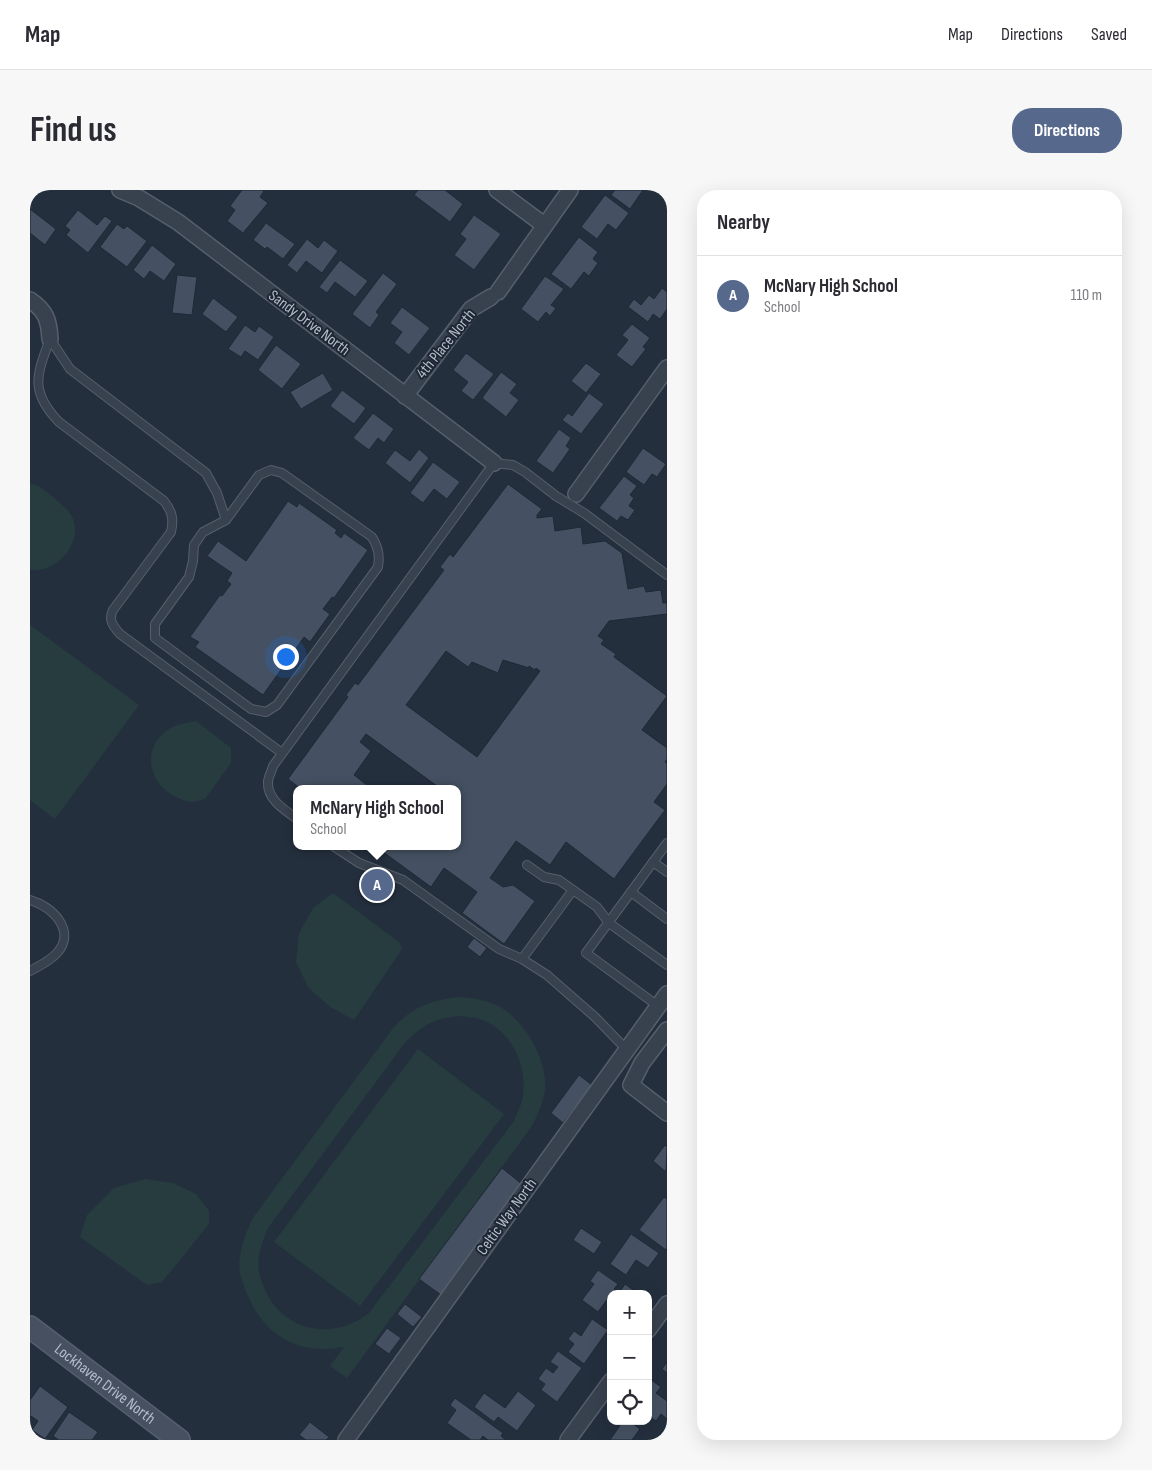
<!DOCTYPE html>
<html lang="en">
<head>
<meta charset="utf-8">
<style>
	:root { --surface:#fff; --page:#f7f7f7; --text:#2b2b33; --muted:#7c7c81; --line:#e1e1e2; --accent:#56698c }
	body { margin:0; font-family:"Sofia Sans Condensed",sans-serif; background:var(--page); color:var(--text) }
	.controls { position:absolute; right:15px; bottom:15px; display:grid; overflow:hidden; border-radius:10px; box-shadow:0 5px 20px #0002 }
	.controls button { width:45px; height:45px; display:grid; place-items:center; padding:0; border:0; border-bottom:1px solid var(--line); background:var(--surface); color:var(--text); font:25px sans-serif }
	.you { position:absolute; left:255px; top:466px; width:18px; height:18px; margin:-12px; border:4px solid #fff; border-radius:50%; background:#1a73e8; box-shadow:0 0 0 8px #1a73e833 }
	.badge { display:grid; place-items:center; width:32px; height:32px; border-radius:50%; background:var(--accent); color:#fff; font-size:16px; font-weight:700 }
	.pin { position:absolute; translate:-50% -50%; border:2px solid #fff; box-shadow:0 1px 5px #0006 }
	.popup { position:absolute; left:263px; top:595px; width:168px; height:65px; box-sizing:border-box; display:grid; place-content:center; border-radius:10px; background:var(--surface); filter:drop-shadow(0 1px 4px #0005); font-size:16px; white-space:nowrap; color:var(--muted) }
	.popup b { font-size:19px; color:var(--text) }
	.popup::after { content:''; position:absolute; left:50%; top:100%; margin-left:-10px; border:10px solid transparent; border-top-color:var(--surface) }
	.list { margin:0; padding:0; list-style:none }
	h2 { display:flex; justify-content:space-between; align-items:center; height:65px; margin:0; padding:0 20px; font-size:21px }
	h2 small { font-size:16px; font-weight:400; color:var(--muted) }
	.list li { display:grid; grid-template-columns:32px 1fr auto; gap:15px; align-items:center; box-sizing:border-box; height:80px; padding:0 20px; border-top:1px solid var(--line) }
	.list b { display:block; font-size:19px; white-space:nowrap }
	.list p { margin:0; font-size:16px; white-space:nowrap; color:var(--muted) }
	.list em { font-size:16px; font-style:normal; color:var(--muted) }
	.icon { flex:none; width:28px; height:28px; fill:none; stroke:currentColor; stroke-width:2; stroke-linecap:round; stroke-linejoin:round }
	.map { position:relative; flex:none; width:637px; height:1250px; overflow:hidden; border-radius:20px }
	header { display:flex; align-items:center; gap:30px; box-sizing:border-box; height:70px; padding:0 25px; background:var(--surface); border-bottom:1px solid var(--line) }
	header strong { font-size:24px }
	nav { display:flex; gap:28px; margin-inline-start:auto; font-size:18px }
	.intro { display:flex; align-items:center; justify-content:space-between; box-sizing:border-box; height:120px; padding:0 30px }
	h1 { margin:0; font-size:35px }
	.button { padding:12px 22px; border-radius:20px; background:var(--accent); color:#fff; font-size:18px; font-weight:700 }
	main { display:flex; gap:30px; padding:0 30px }
	aside { flex:1; background:var(--surface); border-radius:20px; box-shadow:0 5px 20px #0002 }
	.map>svg:first-child { display:block }
	.green { fill:#263c3f; fill-rule:evenodd }
	.building { fill:#455162; stroke:#1f2835; fill-rule:evenodd }
	.lines { fill:none; stroke-linecap:round; stroke-linejoin:round }
	.lane-casing { stroke:#565f6c; stroke-width:10 }
	.street-casing { stroke:#565f6c; stroke-width:18 }
	.secondary-casing { stroke:#565f6c; stroke-width:24 }
	.lane { stroke:#38414e; stroke-width:8 }
	.street { stroke:#38414e; stroke-width:15 }
	.secondary { stroke:#465061; stroke-width:21 }
	.labels { text-anchor:middle; dominant-baseline:central; stroke-width:4; stroke-linejoin:round; paint-order:stroke }
	.street-label { font-size:16px; fill:#b4bcc9; stroke:#1d2633 }
</style>
</head>
<body>
<header>
<strong>Map</strong>
<nav><a>Map</a><a>Directions</a><a>Saved</a></nav>
</header>
<div class="intro"><h1>Find us</h1><a class="button">Directions</a></div>
<main>
<div class="map">
<svg width="637" height="1250" viewBox="0 0 637 1250">
	<rect width="100%" height="100%" fill="#242f3e"/>
	<g class="green">
		<path d="M0 294C10 295 15 301 23 307 33 316 44 323 45 337 47 360 22 385 0 379Z"/>
		<polygon points="0,435 109,515 25,629 0,610"/>
		<path d="M166 531 201 558V573L175 609C170 610 164 612 160 612 156 612 152 609 149 608 120 597 110 561 136 541 145 534 156 533 166 531Z"/>
		<polygon points="303,703 369,752 372,759 324,830 300,817 278,797 266,772 269,743 283,718"/>
		<path d="M428 807C443 808 458 810 472 818 496 833 518 871 515 900 513 913 508 924 502 936L317 1188 300 1176 314 1157C266 1166 232 1144 215 1099 214 1094 211 1089 210 1084 207 1065 215 1046 222 1029L364 837C384 816 400 811 428 807ZM430 826C437 827 444 827 450 829 481 840 497 874 493 905 492 914 487 923 484 931L339 1123C298 1155 243 1138 230 1086 225 1069 232 1053 238 1038L374 854C394 834 402 829 430 826Z"/>
		<polygon points="388,859 474,924 330,1116 244,1052"/>
		<polygon points="115,989 143,993 166,1004 179,1021 179,1034 132,1092 117,1095 50,1047 57,1025 84,998"/>
	</g>
	<g class="building">
		<polygon points="212,0 232,0 234,1 230,7 238,13 213,43 197,31 205,20 200,16"/>
		<polygon points="388,0 415,0 433,14 420,32 384,5"/>
		<polygon points="585,0 613,0 600,19 581,5"/>
		<polygon points="575,5 599,23 586,40 578,34 567,49 551,37"/>
		<polygon points="0,19 26,39 15,55 0,43"/>
		<polygon points="48,20 67,35 75,26 82,31 58,63 36,45 40,40 35,36"/>
		<polygon points="444,25 471,44 444,80 424,65 436,49 430,44"/>
		<polygon points="236,33 265,54 253,69 237,57 235,59 223,50"/>
		<polygon points="87,34 94,39 97,36 117,51 97,77 70,57"/>
		<polygon points="549,47 568,62 563,69 568,73 559,86 554,82 541,99 521,84"/>
		<polygon points="277,49 288,58 294,50 308,61 292,83 276,71 267,83 257,75"/>
		<polygon points="122,55 146,74 134,91 120,81 114,89 103,80"/>
		<polygon points="310,70 338,91 325,107 305,92 297,103 289,97"/>
		<polygon points="353,83 367,94 346,122 349,125 340,138 322,124"/>
		<polygon points="147,85 167,87 162,125 142,123"/>
		<polygon points="515,86 534,99 521,115 526,118 520,126 516,122 508,132 491,119"/>
		<polygon points="632,98 637,102 637,119 630,129 623,124 618,132 598,117 604,109 611,115 619,105 624,109"/>
		<polygon points="183,108 208,127 196,142 172,124"/>
		<polygon points="372,117 400,138 379,165 364,153 372,142 360,133"/>
		<polygon points="602,134 620,148 613,157 616,159 602,177 586,165 598,150 592,145"/>
		<polygon points="215,135 225,142 229,136 244,147 228,170 215,161 211,167 198,159"/>
		<polygon points="246,155 271,174 252,199 228,180"/>
		<polygon points="436,163 464,184 443,210 431,201 438,192 423,180"/>
		<polygon points="556,173 571,184 556,203 541,191"/>
		<polygon points="471,182 487,194 480,203 489,210 476,227 452,208"/>
		<polygon points="293,183 303,200 271,219 260,202"/>
		<polygon points="312,200 336,218 324,234 300,216"/>
		<polygon points="559,203 574,214 551,244 532,230 538,223 542,226"/>
		<polygon points="343,223 364,239 354,253 348,248 339,260 323,248"/>
		<polygon points="529,239 541,248 536,256 540,259 523,283 506,271"/>
		<polygon points="613,258 636,274 627,287 622,284 614,295 596,282"/>
		<polygon points="389,259 399,268 380,293 355,273 365,260 380,271"/>
		<polygon points="403,272 430,292 417,309 404,299 393,313 380,303"/>
		<polygon points="594,286 607,296 600,305 604,308 599,316 605,320 598,330 591,326 587,331 569,318"/>
		<path d="M478 294 512 319 507 325V328L523 326 525 341 551 337 553 354 575 351 592 363 598 399 614 396 616 402 631 400 633 413H637V424L579 431 568 446 574 450 571 454 586 464 584 467 637 506 612 540 637 558V569L635 572 637 574V594L624 612 635 620 584 689 536 652 520 675 486 651 460 688 473 697 483 695 505 711 474 754 432 723 447 702 414 678 401 697 345 656H427V599H411L336 544 330 552 341 561 324 585 342 599H271L258 589 318 507 316 505 325 493 328 495 414 380 410 377 420 364 423 367ZM416 461 438 477 442 472 468 483 473 470 499 478V476L505 480 506 478 510 481 447 567 376 515Z"/>
		<polygon points="258,311 267,317 269,313 307,340 305,343 311,348 314,343 338,360 304,408 302,407 293,419 300,424 280,452 274,447 233,505 165,457 169,452 160,447 190,405 192,406 201,394 197,391 202,383 177,366 188,351 216,371"/>
		<polygon points="444,748 457,758 450,767 437,757"/>
		<polygon points="549,885 562,895 533,933 521,923"/>
		<polygon points="635,955 637,957 636,982 623,971"/>
		<polygon points="472,978 493,995 411,1105 389,1089"/>
		<polygon points="634,1007 637,1009 637,1058 636,1060 609,1040"/>
		<polygon points="551,1038 572,1052 564,1064 543,1050"/>
		<polygon points="601,1044 629,1063 618,1078 606,1070 596,1085 580,1074"/>
		<polygon points="568,1080 588,1094 584,1099 589,1103 595,1094 606,1102 605,1104 581,1104 581,1108 579,1107 568,1122 552,1110 564,1094 560,1091"/>
		<polygon points="375,1114 392,1127 383,1137 367,1124"/>
		<polygon points="562,1129 578,1140 554,1174 538,1162 544,1154 538,1149 544,1141 551,1146"/>
		<polygon points="357,1138 371,1148 359,1164 345,1154"/>
		<polygon points="528,1161 552,1178 527,1212 511,1200 515,1194 508,1189 516,1178 523,1183 528,1177 520,1172"/>
		<polygon points="637,1172 637,1183 632,1179"/>
		<polygon points="620,1189 631,1197 626,1203 637,1211 637,1229 631,1224 626,1231 618,1225 618,1191"/>
		<polygon points="10,1196 38,1217 15,1249 2,1240 8,1231 1,1226 0,1228 0,1210"/>
		<polygon points="488,1201 506,1215 487,1241 468,1227 464,1232 444,1217 454,1203 475,1218"/>
		<polygon points="425,1208 473,1243 471,1246 476,1250 458,1250 453,1246 450,1250 441,1250 417,1233 426,1220 420,1215"/>
		<polygon points="39,1222 68,1242 62,1250 29,1250 23,1246"/>
		<polygon points="593,1231 599,1231 610,1239 602,1250 580,1250"/>
		<polygon points="280,1232 299,1247 296,1250 276,1250 269,1245"/>
	</g>
	<g class="lines">
		<defs>
			<g id="lane">
				<path d="M20 149 40 179 176 283 187 303 196 330 173 342 164 355 163 371 159 387 125 434V448L221 519 236 522 247 515 348 377C350 365 348 357 342 347L252 283 241 280 229 285 196 330"/>
				<path d="M20 149C6 186 0 202 29 232L134 311C142 321 144 329 141 342L83 420C78 430 83 436 90 444L252 563"/>
				<path d="M267 629C255 620 237 610 238 592 238 587 242 581 243 576L464 273 483 275 495 282 526 306 554 323 637 385"/>
				<polyline points="303,656 329,673 373,690 469,759 492,769 517,785 565,827 597,860"/>
				<polyline points="623,672 637,682"/>
				<polyline points="497,675 514,687 529,690 567,717 579,733 637,775"/>
				<polyline points="601,702 637,729"/>
				<path d="M0 710C22 716 47 741 27 763 20 771 9 776 0 781"/>
				<polyline points="492,769 543,700"/>
				<polyline points="628,816 556,763 637,653"/>
			</g>
			<g id="street">
				<polyline points="90,0 109,8 148,32 464,273"/>
				<polyline points="467,0 514,35"/>
				<polyline points="468,102 540,0"/>
				<path d="M0 110C16 121 19 130 20 149"/>
				<polyline points="375,206 441,119 461,107"/>
				<polyline points="546,304 637,178"/>
				<polyline points="637,840 612,873 601,895 637,923"/>
				<polyline points="618,1140 637,1114"/>
				<polyline points="316,1250 637,804"/>
				<polyline points="538,1250 581,1191"/>
			</g>
			<g id="secondary">
				<path id="s1" d="M0 1137 149 1250"/>
			</g>
		</defs>
		<use href="#lane" class="lane-casing"/>
		<use href="#street" class="street-casing"/>
		<use href="#secondary" class="secondary-casing"/>
		<use href="#lane" class="lane"/>
		<use href="#street" class="street"/>
		<use href="#secondary" class="secondary"/>
	</g>
	<g class="labels">
		<g class="street-label">
			<text transform="translate(279 133) rotate(37)">Sandy Drive North</text>
			<text transform="translate(416 154) rotate(-51)">4th Place North</text>
			<text transform="translate(477 1027) rotate(-54)">Celtic Way North</text>
			<text stroke="none"><textPath href="#s1" startOffset="94">Lockhaven Drive North</textPath></text>
		</g>
	</g>
</svg>
<div class="controls">
<button>+</button>
<button>−</button>
<button><svg class="icon" aria-label="locate" viewBox="0 0 24 24"><circle cx="12" cy="12" r="6"/><path d="M12 2v4M12 18v4M2 12h4M18 12h4"/></svg></button>
</div>
<div class="you"></div>
<div class="pin badge" style="left:347px;top:695px">A</div>
<div class="popup"><b>McNary High School</b>School</div>
</div>
<aside>
<h2>Nearby<small></small></h2>
<ul class="list">
<li><span class="badge">A</span><div><b>McNary High School</b><p>School</p></div><em>110 m</em></li>
</ul>
</aside>
</main>
</body>
</html>
